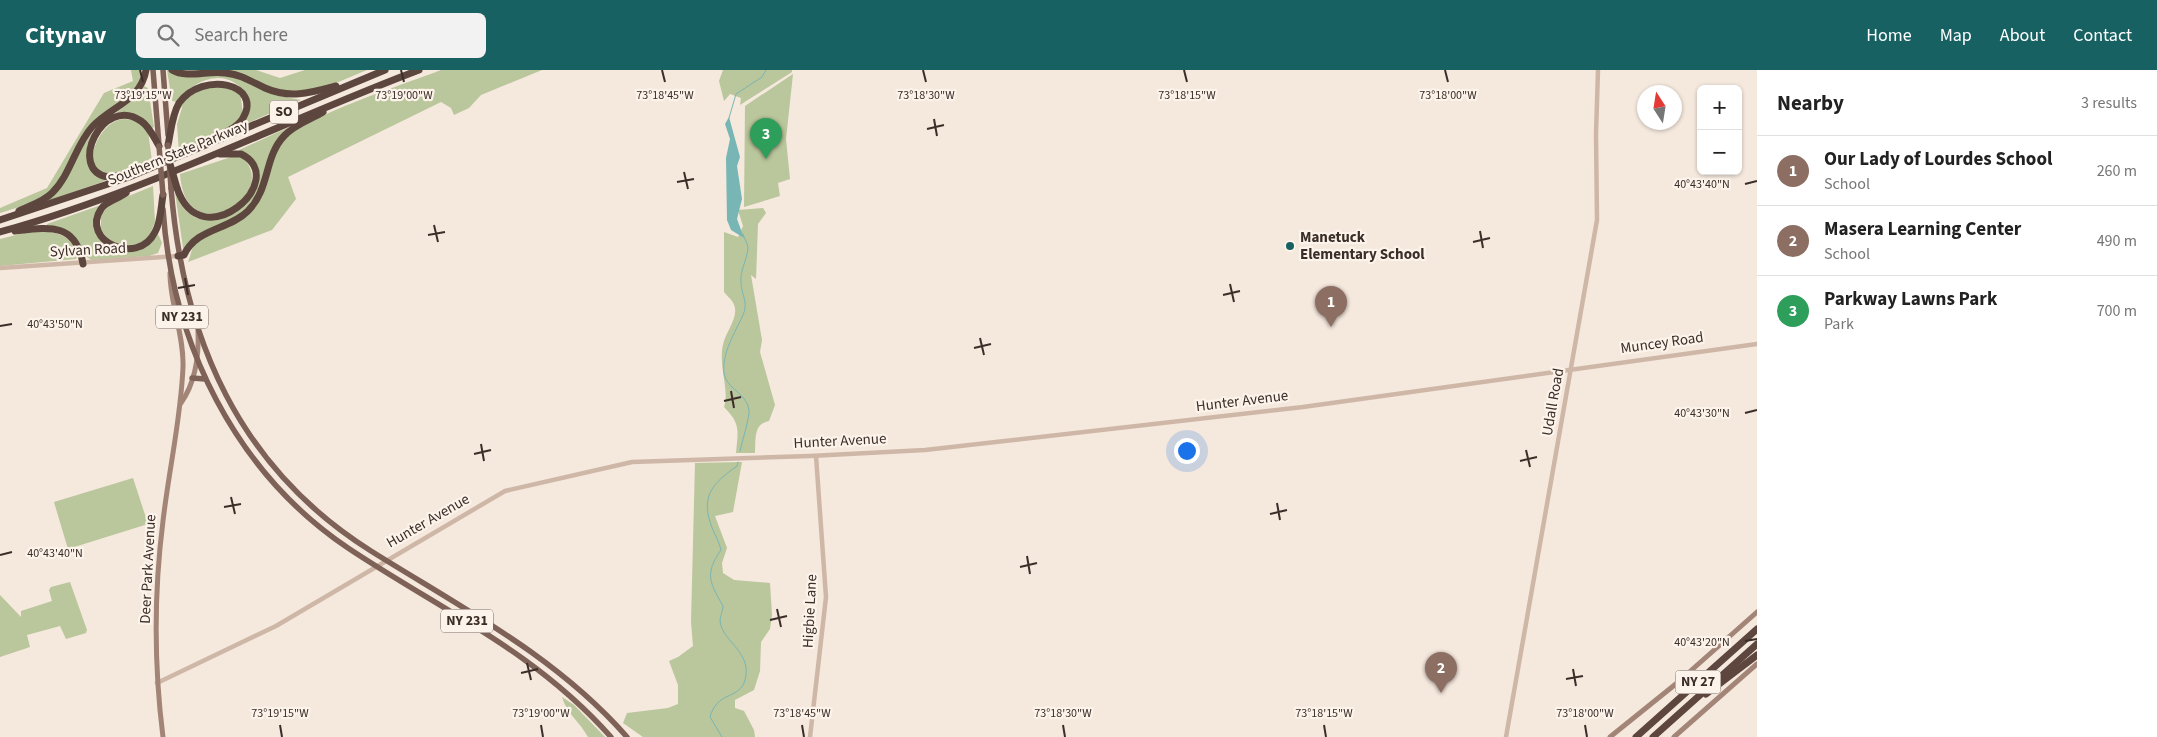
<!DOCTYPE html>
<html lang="en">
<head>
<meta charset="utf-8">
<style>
	:root { --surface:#fff; --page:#f2f2f2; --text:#222; --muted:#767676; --line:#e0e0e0; --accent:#186162 }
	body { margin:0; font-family:"Source Sans 3",sans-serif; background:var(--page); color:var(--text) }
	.controls { position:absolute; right:15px; top:15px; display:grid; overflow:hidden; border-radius:8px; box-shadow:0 1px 4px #0004 }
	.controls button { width:45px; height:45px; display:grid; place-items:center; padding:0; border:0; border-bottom:1px solid var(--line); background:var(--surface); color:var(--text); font:25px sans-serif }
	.compass { position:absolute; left:1637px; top:15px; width:45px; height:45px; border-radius:50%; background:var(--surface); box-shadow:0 1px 4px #0004; rotate:348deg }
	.you { position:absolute; left:1186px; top:380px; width:18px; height:18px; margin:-12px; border:4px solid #fff; border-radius:50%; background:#1a73e8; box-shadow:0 0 0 8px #1a73e833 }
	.badge { display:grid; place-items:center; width:32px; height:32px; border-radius:50%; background:var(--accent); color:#fff; font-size:16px; font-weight:700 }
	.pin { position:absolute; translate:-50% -41px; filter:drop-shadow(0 1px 2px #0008) }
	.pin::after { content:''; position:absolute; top:26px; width:18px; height:15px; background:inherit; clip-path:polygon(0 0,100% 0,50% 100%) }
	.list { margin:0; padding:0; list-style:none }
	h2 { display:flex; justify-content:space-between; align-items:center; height:65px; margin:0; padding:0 20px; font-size:21px }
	h2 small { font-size:16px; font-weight:400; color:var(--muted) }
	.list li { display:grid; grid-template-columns:32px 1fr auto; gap:15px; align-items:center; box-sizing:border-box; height:70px; padding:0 20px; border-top:1px solid var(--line) }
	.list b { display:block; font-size:19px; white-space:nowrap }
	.list p { margin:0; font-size:16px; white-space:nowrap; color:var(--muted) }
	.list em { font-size:16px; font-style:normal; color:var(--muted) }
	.icon { flex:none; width:28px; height:28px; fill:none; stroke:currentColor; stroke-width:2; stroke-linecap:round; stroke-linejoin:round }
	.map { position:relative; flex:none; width:1757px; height:667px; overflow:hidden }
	header { display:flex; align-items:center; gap:30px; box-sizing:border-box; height:70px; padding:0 25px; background:var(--accent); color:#fff }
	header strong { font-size:24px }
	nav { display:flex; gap:28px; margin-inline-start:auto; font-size:18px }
	.search { width:350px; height:45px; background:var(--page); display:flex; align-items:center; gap:12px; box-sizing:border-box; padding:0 18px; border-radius:8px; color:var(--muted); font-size:19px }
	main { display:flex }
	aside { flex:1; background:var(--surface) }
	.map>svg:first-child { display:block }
	.green { fill:#bac69b }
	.water { fill:#78b6b5 }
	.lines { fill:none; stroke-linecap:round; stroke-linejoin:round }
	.stream { stroke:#78b6b5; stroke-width:1 }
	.tertiary { stroke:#cfb7a7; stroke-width:4.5 }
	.secondary { stroke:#a38578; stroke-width:5 }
	.primary { stroke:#7e6258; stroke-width:5.5 }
	.motorway { stroke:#5d463e; stroke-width:7 }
	.primary-bridge { stroke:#7e6258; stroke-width:5.5 }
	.motorway-bridge { stroke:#5d463e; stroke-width:7 }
	.ticks { fill:none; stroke:#3b2d28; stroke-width:2 }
	.poi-dot { fill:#186162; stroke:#fcf3ea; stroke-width:2 }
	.labels { text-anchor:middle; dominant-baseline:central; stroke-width:4.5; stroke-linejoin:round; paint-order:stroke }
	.shield { fill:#fcf3ea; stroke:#756862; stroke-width:1 }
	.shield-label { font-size:14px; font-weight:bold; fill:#3b2d28 }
	.street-label { font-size:15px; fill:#3b2d28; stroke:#fcf3ea }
	.poi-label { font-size:15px; font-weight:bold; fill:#3b2d28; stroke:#fcf3ea; text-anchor:start }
	.ticks-label { font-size:12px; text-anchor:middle; fill:#3b2d28; stroke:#fcf3ea; stroke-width:4.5; stroke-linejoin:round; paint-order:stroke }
</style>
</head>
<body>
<header>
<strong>Citynav</strong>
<div class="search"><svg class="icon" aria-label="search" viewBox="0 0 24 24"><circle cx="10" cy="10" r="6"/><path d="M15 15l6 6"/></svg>Search here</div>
<nav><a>Home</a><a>Map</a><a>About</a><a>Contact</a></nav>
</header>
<main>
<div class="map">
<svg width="1757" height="667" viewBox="0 0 1757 667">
	<rect width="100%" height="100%" fill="#f5e8dd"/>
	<g class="green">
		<polygon points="131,0 142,0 138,18 97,49 52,121 32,133 0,143 0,138 47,118 104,23 133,11"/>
		<path d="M167 0 233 7 281 26 301 30 243 55C242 46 248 34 245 24 244 19 239 16 235 13 215 0 189 15 177 32L172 31Z"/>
		<polygon points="175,0 256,0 280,8 305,0 367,0 317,21 285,22 270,17 238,3"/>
		<path d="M441 0H542L481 25 469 38 454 45 451 38 441 32 288 107 296 129 272 160 188 192C190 187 192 178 194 175 203 163 236 157 250 144 271 123 267 91 285 69 305 46 408 13 441 0Z"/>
		<polygon points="723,0 792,0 792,2 740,35 741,28 730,24 724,31 719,11"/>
		<polygon points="793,4 786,69 790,109 778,113 780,126 744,137 745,36"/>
		<polygon points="144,16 148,18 154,57 151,59 122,44 121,42 112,46 139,25"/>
		<polygon points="204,16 234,19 241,28 243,45 232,57 179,83 177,54 182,38 181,36 183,32"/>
		<path d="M125 49 138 51 148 61 152 91C140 96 124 106 111 105 79 103 96 61 114 52 117 50 122 49 125 49Z"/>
		<path d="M287 58 262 117 242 145 188 172 185 179 183 178 175 122C178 126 180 133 182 136 204 167 250 142 258 108L239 80Z"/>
		<polygon points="93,61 87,77 88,82 105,111 48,131"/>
		<path d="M234 86 243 88C281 125 185 184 180 104Z"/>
		<path d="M153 116 155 152 148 169C129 179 112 179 101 159V143L114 132Z"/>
		<path d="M101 135 97 143 101 171 108 177 121 182 140 180 153 170 158 164 162 173 158 183 149 186 92 190C73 182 88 162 47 156V154Z"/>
		<path d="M763 138 766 143 758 154 756 209 751 205 762 270 760 282 775 335 769 351C753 354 756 370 755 383H736C738 361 741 354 724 337 730 321 718 295 723 275 725 263 737 250 735 238 734 231 728 227 724 222V162L738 167 743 156 738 140Z"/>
		<path d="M44 161C64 164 69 167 79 184L76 189 0 196V169L28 162Z"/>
		<polygon points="742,392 733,442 715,446 727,478 722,493 723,503 734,510 770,513 772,545 770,559 761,572 760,601 754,620 735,630 735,638 744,641 754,660 755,667 643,667 623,653 627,643 668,638 678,634 678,615 669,591 678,587 693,576 691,552 695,393"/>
		<polygon points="133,408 148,454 68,479 54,432"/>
		<polygon points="70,512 87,560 86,563 66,569 60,556 27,565 30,577 0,587 0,525 21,547 21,541 52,531 49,520 51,517"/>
		<path d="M562 627 574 635 605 667H588C580 652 567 644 562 627Z"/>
	</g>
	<polygon class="water" points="729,47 740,87 737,96 742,129 737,149 744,168 731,160 727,150 726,88 730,69 725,54"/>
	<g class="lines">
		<g class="stream">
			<polyline points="729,48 736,24 762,7 766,0"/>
			<path d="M740 381C742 372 750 346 749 340 747 323 726 319 724 303 722 282 735 263 743 245 749 232 741 225 741 212 740 200 747 190 748 178 748 174 744 168 743 164"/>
			<path d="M722 667 710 647C717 622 737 629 744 613 755 583 722 572 720 551 720 547 723 540 723 536 710 513 704 504 721 480 719 470 714 464 711 455 700 424 715 412 737 396L738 392"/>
		</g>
		<g class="tertiary">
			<polyline points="0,198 178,186"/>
			<polyline points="157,613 276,556 505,421 632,392 810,386 925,380 1303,337 1757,274"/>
			<polyline points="810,667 826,527 816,386"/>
			<polyline points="1506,667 1597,150 1596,64 1598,0"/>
		</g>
		<g class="secondary">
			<path d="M181 333C195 313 199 285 198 261"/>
			<path d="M163 667C154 596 154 522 163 451 169 399 181 348 183 297 184 264 170 235 170 203"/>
			<polyline points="1610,667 1677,613 1757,542"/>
			<polyline points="1674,667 1757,594"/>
		</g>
		<g class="primary">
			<polyline points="153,0 159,75"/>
			<polyline points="163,0 168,65"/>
			<path d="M171 118C183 269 239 398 371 481 462 538 556 586 627 667"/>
			<path d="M163 139C172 273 235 402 348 478 441 540 535 581 611 667"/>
			<polyline points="192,308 205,309"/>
		</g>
		<g class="motorway">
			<path d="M172 0C187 9 209 0 225 3 240 4 252 12 265 18 290 29 310 23 336 16"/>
			<path d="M168 75C171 61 172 45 179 33 203 0 263 14 243 48 239 56 229 60 222 65"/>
			<path d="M127 104C121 105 114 107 108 107 67 101 102 24 141 51 150 57 154 68 159 76"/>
			<path d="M177 118C201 190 292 109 241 84H220"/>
			<path d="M126 123C118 129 106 131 101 139 80 171 138 197 155 162 161 152 161 136 163 125"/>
			<path d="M19 141C31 135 43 132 52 123 71 104 75 76 92 57 111 36 141 31 146 0"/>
			<polyline points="0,150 129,107 385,0"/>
			<path d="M15 161C49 157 76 152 83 194"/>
			<path d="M0 162C145 122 279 53 419 0"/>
			<path d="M178 186 184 185C196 158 229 160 248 141 270 119 264 87 284 66 295 54 310 50 323 42"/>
			<polyline points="1706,624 1757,585"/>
			<polyline points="1636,667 1757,559"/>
			<polyline points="1653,667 1757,574"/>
		</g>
		<g class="primary-bridge">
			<polyline points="168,75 171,118"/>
			<polyline points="159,76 163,125"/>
		</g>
		<polyline class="motorway-bridge" points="170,94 177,118"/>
	</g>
	<path class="ticks" d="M140 0 143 12M401 0 404 12M662 0 665 12M923 0 926 12M1184 0 1187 12M1445 0 1448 12M934 49 937 66M927 59 944 55M684 102 688 119M677 112 694 109M1745 114 1757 111M434 155 438 172M1480 161 1483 178M428 165 445 162M1473 172 1490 168M185 208 188 225M1230 214 1234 232M178 218 195 215M1223 225 1240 221M0 256 12 254M980 268 984 285M974 278 991 274M731 321 734 338M724 331 741 327M1745 343 1757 340M481 374 484 391M1526 380 1530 397M474 384 491 380M1520 391 1537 387M231 427 235 444M1277 433 1280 450M224 437 241 434M1270 444 1287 440M0 485 12 482M1027 486 1030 504M1020 497 1037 493M777 539 781 557M770 550 787 546M1745 571 1757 569M527 593 531 610M1573 599 1576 616M521 603 538 599M1566 609 1583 606M280 655 282 667M541 655 543 667M802 655 804 667M1063 655 1065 667M1324 655 1326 667M1585 655 1587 667"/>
	<circle class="poi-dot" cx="1290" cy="176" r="5"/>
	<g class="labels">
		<g class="shield">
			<rect x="270" y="30.5" width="28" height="23" rx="4"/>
			<rect x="156" y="235.5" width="52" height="23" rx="4"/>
			<rect x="441" y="539.5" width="52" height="23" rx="4"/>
			<rect x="1675.5" y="600.5" width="45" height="23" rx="4"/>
		</g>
		<g class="shield-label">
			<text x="284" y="42">SO</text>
			<text x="182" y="247">NY 231</text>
			<text x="467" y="551">NY 231</text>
			<text x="1698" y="612">NY 27</text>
		</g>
		<g class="street-label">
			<text transform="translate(178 83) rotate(-22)">Southern State Parkway</text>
			<text transform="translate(88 180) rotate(-3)">Sylvan Road</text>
			<text transform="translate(1662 273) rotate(-8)">Muncey Road</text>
			<text transform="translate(1242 331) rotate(-7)">Hunter Avenue</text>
			<text transform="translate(1553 332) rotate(-80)">Udall Road</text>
			<text transform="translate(840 371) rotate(-3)">Hunter Avenue</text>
			<text transform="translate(428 451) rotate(-30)">Hunter Avenue</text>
			<text transform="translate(148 499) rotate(-87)">Deer Park Avenue</text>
			<text transform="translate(810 541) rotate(-87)">Higbie Lane</text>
		</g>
		<g class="poi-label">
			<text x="1300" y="167">Manetuck<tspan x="1300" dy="17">Elementary School</tspan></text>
		</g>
	</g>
	<g class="ticks-label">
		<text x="143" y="29">73°19'15"W</text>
		<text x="404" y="29">73°19'00"W</text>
		<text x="665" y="29">73°18'45"W</text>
		<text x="926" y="29">73°18'30"W</text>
		<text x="1187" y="29">73°18'15"W</text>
		<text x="1448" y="29">73°18'00"W</text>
		<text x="1702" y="118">40°43'40"N</text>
		<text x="55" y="258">40°43'50"N</text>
		<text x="1702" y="347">40°43'30"N</text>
		<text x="55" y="487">40°43'40"N</text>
		<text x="1702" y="576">40°43'20"N</text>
		<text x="280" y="647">73°19'15"W</text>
		<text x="541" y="647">73°19'00"W</text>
		<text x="802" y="647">73°18'45"W</text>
		<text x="1063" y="647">73°18'30"W</text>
		<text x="1324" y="647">73°18'15"W</text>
		<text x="1585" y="647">73°18'00"W</text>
	</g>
</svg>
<div class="controls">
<button>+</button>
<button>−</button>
</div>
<svg class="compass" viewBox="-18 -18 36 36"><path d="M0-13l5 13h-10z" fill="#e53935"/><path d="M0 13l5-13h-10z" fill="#767676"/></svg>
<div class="you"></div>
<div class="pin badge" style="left:1331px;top:257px;background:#8d6e63">1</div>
<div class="pin badge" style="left:1441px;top:623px;background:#8d6e63">2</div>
<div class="pin badge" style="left:766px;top:89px;background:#2e9e5b">3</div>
</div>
<aside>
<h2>Nearby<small>3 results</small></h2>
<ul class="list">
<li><span class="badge" style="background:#8d6e63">1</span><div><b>Our Lady of Lourdes School</b><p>School</p></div><em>260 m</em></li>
<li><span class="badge" style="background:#8d6e63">2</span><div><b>Masera Learning Center</b><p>School</p></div><em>490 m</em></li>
<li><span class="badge" style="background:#2e9e5b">3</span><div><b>Parkway Lawns Park</b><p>Park</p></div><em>700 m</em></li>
</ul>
</aside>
</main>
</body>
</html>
